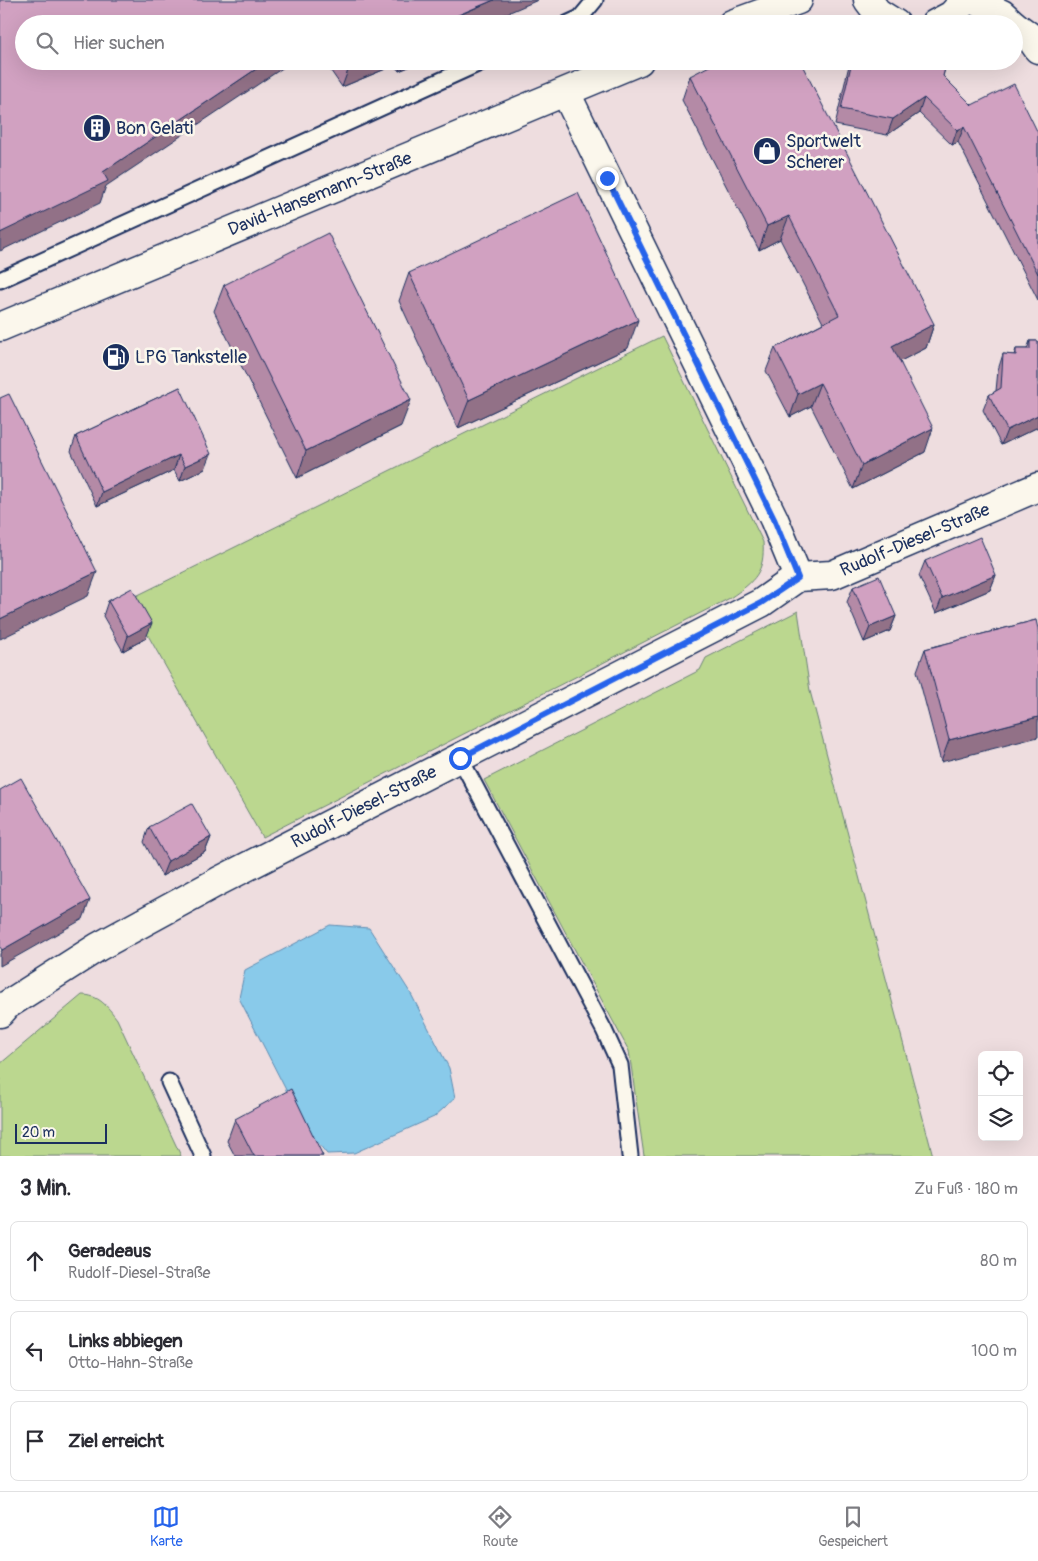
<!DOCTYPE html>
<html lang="de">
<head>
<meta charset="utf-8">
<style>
	:root { --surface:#fff; --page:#f7f7f7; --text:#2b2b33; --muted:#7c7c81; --line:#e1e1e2; --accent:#2563eb }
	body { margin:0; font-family:Pangolin,sans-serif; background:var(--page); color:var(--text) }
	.controls { position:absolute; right:15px; bottom:15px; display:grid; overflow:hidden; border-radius:8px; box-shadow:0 5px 20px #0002 }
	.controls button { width:45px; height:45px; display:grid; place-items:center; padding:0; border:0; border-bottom:1px solid var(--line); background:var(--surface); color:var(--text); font:25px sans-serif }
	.scale { position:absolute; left:15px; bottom:12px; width:92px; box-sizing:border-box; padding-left:5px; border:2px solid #1b2f5e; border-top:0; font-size:14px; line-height:18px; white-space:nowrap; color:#1b2f5e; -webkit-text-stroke:4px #fbf7ec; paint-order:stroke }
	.stop { position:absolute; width:15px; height:15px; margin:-11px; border:4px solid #2563eb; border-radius:50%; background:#fff }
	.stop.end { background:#2563eb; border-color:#fff; box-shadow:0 1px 5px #0008 }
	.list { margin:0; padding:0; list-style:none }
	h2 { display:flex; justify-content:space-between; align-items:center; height:65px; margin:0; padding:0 20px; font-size:21px }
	h2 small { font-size:16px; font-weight:400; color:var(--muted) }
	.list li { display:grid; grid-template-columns:32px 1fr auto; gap:15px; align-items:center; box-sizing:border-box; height:80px; margin:0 10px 10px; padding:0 10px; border:1px solid var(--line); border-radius:8px }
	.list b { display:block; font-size:19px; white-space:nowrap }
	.list p { margin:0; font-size:16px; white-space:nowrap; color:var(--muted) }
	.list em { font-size:16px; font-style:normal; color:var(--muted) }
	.icon { flex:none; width:28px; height:28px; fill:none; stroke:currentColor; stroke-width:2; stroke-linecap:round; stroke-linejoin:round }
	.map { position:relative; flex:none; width:1038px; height:1156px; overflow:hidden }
	.search { position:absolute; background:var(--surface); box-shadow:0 5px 20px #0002; left:15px; right:15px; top:15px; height:55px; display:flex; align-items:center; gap:12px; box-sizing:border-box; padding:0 18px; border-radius:28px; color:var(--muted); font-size:19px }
	.sheet { height:335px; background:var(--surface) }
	nav { display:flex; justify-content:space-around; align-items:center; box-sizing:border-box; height:70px; border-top:1px solid var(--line); background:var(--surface); font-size:14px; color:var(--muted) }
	nav a { display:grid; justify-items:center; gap:2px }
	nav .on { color:var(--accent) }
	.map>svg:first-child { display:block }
	.green { fill:#bbd78f; stroke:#6b8376 }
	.water { fill:#89caea; stroke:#5d8cb2 }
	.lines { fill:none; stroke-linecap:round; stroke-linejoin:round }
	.service-casing { stroke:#1b2f5e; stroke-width:19 }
	.minor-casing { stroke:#1b2f5e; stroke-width:31 }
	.tertiary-casing { stroke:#1b2f5e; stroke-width:31 }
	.service { stroke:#fbf7ec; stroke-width:15 }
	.minor { stroke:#fbf7ec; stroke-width:28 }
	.tertiary { stroke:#fbf7ec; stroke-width:28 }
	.wall { fill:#b48aa6; stroke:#1b2f5e }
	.shaded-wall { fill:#927187; stroke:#1b2f5e }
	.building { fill:#d1a1c1; stroke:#1b2f5e }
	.route { stroke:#2563eb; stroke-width:6 }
	.labels { text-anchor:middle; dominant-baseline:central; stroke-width:5; stroke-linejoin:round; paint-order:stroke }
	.poi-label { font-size:18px; fill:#1b2f5e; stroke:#fbf7ec; text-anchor:start }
	.street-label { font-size:18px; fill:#1b2f5e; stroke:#fbf7ec }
</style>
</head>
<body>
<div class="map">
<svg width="1038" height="1156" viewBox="0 0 1038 1156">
	<rect width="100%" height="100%" fill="#eedddf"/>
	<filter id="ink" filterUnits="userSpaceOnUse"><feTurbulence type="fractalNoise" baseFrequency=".02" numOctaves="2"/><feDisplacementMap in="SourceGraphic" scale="10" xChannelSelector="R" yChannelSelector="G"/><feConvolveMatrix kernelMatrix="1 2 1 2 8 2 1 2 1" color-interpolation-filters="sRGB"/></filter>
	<g filter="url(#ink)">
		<g class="green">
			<path d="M662 336 763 542C765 572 755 581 730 598L262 837 128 600Z"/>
			<polygon points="798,611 810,691 933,1156 644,1156 629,1051 484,780 700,670 706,658"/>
			<path d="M82 995C99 995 107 1006 117 1019L181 1156H0V1064Z"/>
		</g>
		<polygon class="water" points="330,925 369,928 411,994 449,1068 455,1098 434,1117 354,1153 327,1154 305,1127 239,998 245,970"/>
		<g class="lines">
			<defs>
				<g id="service">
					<polyline points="567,24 580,18 595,0"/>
					<polyline points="0,280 484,61"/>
					<polyline points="460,758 604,1030 620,1065 630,1156"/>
					<polyline points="169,1082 203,1156"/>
				</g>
				<g id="minor">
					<polyline points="566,93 774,519 798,577"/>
					<polyline points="0,1013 7,1005 98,947 219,881 761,603 798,577 832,575 1038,487"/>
				</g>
				<g id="tertiary">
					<polyline points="868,0 877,12 896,24"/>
					<polyline points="973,0 1002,14 1013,24"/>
					<polyline points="732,24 798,0"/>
					<polyline points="935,24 952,15 965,0"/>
					<polyline points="1014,25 1029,36 1038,49"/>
					<polyline points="0,327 639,61"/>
				</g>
			</defs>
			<use href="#service" class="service-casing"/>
			<use href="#minor" class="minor-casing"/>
			<use href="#tertiary" class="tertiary-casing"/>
			<use href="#service" class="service"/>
			<use href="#minor" class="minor"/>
			<use href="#tertiary" class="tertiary"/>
		</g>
		<g class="wall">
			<polygon points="324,61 423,61 399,71 395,65 342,87"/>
			<polygon points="850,61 947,61 943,76 972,105 1038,133 1038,300 958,142 952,145 919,113 887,135 835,125"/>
			<polygon points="690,76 934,324 926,348 900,361 925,452 853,489 811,406 790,417 766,371 775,348 823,323 780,239 759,250 682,100"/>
			<polygon points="409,273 628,348 458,428 399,301"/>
			<polygon points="224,285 401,426 297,478 214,311"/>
			<polygon points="1030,341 1038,341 1038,427 1001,445 983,410 989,395 996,391 998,370 1003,354 1014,355 1016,349 1027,349"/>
			<polygon points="180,387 205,469 180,481 174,470 97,506 71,451 76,436"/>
			<polygon points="925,561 996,575 990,590 936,613 919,576"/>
			<polygon points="853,587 896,616 890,631 864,642 847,602"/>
			<polygon points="108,601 146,638 123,651 103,616"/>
			<polygon points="1036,620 941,762 917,671 925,649"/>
			<polygon points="149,827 211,837 205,852 162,876 144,842"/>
			<polygon points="235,1119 323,1156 235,1156 227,1141"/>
		</g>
		<g class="shaded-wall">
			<polygon points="494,0 538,0 482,24 439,24"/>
			<polygon points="268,61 293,61 106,186 100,203 0,251 0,233 103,172"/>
			<polygon points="359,61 396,61 395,65 342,87 350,65"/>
			<polygon points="403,61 423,61 399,71"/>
			<polygon points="924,98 919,113 887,135 893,119"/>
			<polygon points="964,127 958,142 952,145 957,130"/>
			<polygon points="789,216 780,239 759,250 767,226"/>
			<polygon points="638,320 628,348 458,428 469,400"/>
			<polygon points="934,324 926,348 883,370 892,346"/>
			<polygon points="820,383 811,406 790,417 798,394"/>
			<polygon points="411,400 401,426 297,478 306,451"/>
			<polygon points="1038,415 1038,427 1001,445 1007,430"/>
			<polygon points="933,428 925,452 853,489 862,465"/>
			<polygon points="211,454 205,469 180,481 185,466"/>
			<polygon points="179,455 174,470 97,506 102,492"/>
			<polygon points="97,572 88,596 0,639 0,619"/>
			<polygon points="996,575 990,590 936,613 942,598"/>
			<polygon points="896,616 890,631 864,642 870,627"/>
			<polygon points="152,623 146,638 123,651 128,636"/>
			<polygon points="1038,717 1038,737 941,762 949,740"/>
			<polygon points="211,837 205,852 162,876 168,861"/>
			<polygon points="90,900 83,919 0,966 0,954 2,950"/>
		</g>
		<g class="building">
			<polygon points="0,0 494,0 439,23 440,24 24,24 24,61 268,61 103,172 108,181 0,233"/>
			<polygon points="347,61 359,61 350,65"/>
			<polygon points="719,61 800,61 934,324 892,346 933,428 862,465 820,383 798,394 775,348 839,315 789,216 767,226 690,76"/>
			<polygon points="852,61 947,61 943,76 972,105 1014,84 1038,133 1038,274 964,127 957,130 924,98 893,119 841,109"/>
			<polygon points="578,193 638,320 469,400 409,273"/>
			<polygon points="328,233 411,400 306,451 224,285"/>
			<polygon points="1030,341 1038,341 1038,415 1007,430 989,395 1001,388 1003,354 1016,355 1016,349 1030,349"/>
			<polygon points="180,387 211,454 185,466 179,455 102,492 76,436"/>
			<polygon points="9,394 97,572 0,619 0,398"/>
			<polygon points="980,537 996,575 942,598 925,561"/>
			<polygon points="879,576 896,616 870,627 853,587"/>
			<polygon points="132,588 152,623 128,636 108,601"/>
			<polygon points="1036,620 1038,629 1038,717 949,740 925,649"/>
			<polygon points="21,778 90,900 2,950 0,947 0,790"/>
			<polygon points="192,804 211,837 168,861 149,827"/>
			<polygon points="291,1089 323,1156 254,1156 235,1119"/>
		</g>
	</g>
	<g class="lines" filter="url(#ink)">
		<polyline class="route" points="460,758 761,603 798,578 774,519 607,178"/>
	</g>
	<defs>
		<symbol id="building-disc" viewBox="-11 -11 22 22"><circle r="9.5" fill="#1b2f5e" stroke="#fbf7ec"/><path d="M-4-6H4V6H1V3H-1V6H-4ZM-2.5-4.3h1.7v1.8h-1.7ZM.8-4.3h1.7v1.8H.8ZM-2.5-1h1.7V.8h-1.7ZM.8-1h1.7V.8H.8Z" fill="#fff"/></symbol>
		<symbol id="shop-disc" viewBox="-11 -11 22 22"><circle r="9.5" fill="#1b2f5e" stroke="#fbf7ec"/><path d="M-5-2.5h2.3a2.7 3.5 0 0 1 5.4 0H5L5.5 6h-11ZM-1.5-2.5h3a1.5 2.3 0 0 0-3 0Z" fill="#fff"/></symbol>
		<symbol id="fuel-disc" viewBox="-11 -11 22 22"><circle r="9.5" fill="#1b2f5e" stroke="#fbf7ec"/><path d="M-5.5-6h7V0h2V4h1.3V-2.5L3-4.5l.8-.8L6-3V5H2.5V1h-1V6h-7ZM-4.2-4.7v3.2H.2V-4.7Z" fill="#fff"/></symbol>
	</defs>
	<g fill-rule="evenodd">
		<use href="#building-disc" x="81" y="112" width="32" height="32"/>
		<use href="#shop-disc" x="751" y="135" width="32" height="32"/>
		<use href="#fuel-disc" x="100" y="341" width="32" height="32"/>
	</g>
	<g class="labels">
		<g class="poi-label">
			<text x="116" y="128">Bon Gelati</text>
			<text x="786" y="141">Sportwelt<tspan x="786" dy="21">Scherer</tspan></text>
			<text x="135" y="357">LPG Tankstelle</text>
		</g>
		<g class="street-label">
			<text transform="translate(320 194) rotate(-22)">David-Hansemann-Straße</text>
			<text transform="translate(915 540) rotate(-23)">Rudolf-Diesel-Straße</text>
			<text transform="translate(364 807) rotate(-27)">Rudolf-Diesel-Straße</text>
		</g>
	</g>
</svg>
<div class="controls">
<button><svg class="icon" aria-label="locate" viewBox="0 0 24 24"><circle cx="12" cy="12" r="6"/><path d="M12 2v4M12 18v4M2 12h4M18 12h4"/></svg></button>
<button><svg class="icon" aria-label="layers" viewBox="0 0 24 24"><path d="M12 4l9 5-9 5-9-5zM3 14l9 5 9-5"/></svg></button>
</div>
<div class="scale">20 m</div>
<div class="stop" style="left:460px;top:758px"></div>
<div class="stop end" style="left:607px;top:178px"></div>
<div class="search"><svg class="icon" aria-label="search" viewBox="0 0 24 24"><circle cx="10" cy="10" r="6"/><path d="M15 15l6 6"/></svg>Hier suchen</div>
</div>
<section class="sheet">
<h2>3 Min.<small>Zu Fuß · 180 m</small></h2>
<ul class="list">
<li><svg class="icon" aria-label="ahead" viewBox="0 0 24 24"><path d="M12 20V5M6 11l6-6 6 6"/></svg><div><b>Geradeaus</b><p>Rudolf-Diesel-Straße</p></div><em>80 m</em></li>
<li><svg class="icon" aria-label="left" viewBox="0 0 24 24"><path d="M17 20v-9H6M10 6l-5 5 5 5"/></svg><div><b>Links abbiegen</b><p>Otto-Hahn-Straße</p></div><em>100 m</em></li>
<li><svg class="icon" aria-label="arrive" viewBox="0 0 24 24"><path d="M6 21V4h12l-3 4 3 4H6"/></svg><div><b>Ziel erreicht</b></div></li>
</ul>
</section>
<nav>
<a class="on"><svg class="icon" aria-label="map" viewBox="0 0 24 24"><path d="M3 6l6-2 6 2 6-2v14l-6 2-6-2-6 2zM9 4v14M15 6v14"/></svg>Karte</a>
<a><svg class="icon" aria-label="directions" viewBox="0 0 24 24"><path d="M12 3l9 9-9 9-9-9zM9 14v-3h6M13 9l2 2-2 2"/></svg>Route</a>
<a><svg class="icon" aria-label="saved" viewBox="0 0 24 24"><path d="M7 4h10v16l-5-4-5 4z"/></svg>Gespeichert</a>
</nav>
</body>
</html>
